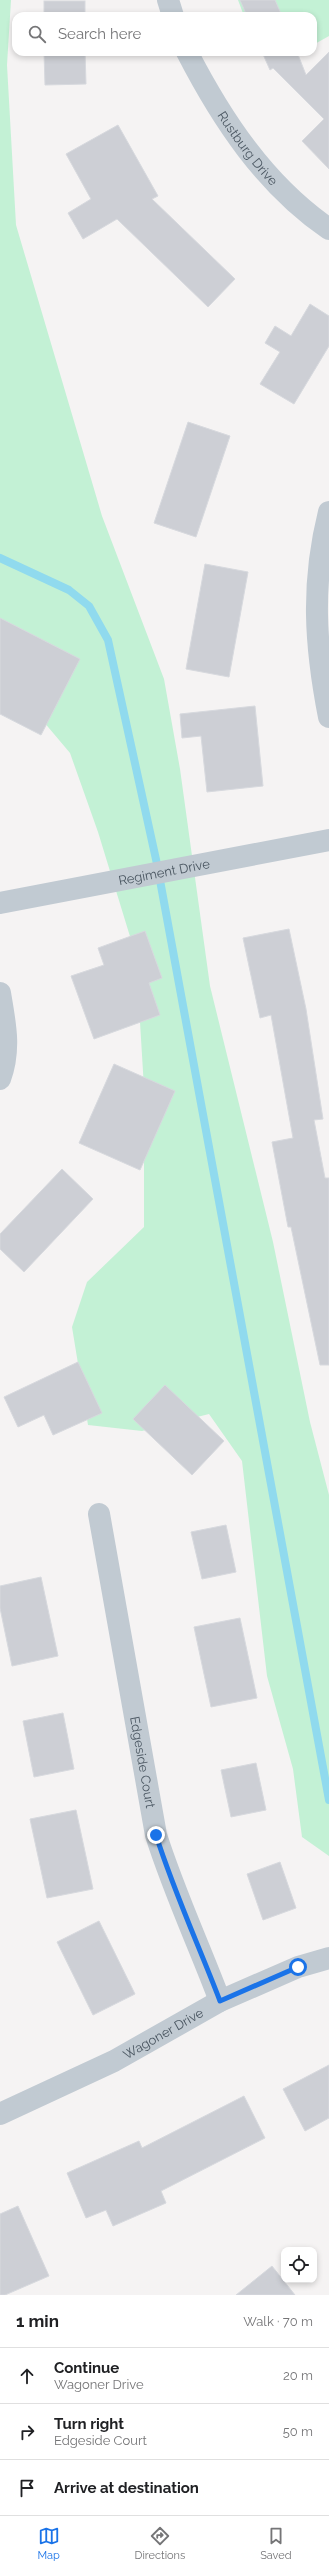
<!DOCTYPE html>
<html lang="en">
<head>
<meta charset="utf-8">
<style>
	:root { --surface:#fff; --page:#f2f2f2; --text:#202124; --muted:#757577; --line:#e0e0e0; --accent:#1a73e8 }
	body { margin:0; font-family:Raleway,sans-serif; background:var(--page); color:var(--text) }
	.controls { position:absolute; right:12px; bottom:12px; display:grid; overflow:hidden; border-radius:8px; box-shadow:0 2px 6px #0003 }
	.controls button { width:36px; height:36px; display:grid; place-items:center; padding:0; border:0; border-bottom:1px solid var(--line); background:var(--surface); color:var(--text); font:20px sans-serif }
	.stop { position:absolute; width:12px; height:12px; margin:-9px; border:3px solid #1a73e8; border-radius:50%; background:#fff }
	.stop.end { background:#1a73e8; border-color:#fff; box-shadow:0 1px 4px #0008 }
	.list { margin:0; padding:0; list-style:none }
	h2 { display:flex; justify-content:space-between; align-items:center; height:52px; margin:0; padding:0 16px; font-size:17px }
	h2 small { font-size:13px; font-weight:400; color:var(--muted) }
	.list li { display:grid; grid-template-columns:26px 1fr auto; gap:12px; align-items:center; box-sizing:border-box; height:56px; padding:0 16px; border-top:1px solid var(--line) }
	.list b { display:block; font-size:15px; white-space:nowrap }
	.list p { margin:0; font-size:13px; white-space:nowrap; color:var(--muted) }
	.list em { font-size:13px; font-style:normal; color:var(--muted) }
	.icon { flex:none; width:22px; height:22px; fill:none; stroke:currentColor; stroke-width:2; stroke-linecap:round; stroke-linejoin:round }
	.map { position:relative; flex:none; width:329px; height:2295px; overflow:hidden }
	.search { position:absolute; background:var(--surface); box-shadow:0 2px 6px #0003; left:12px; right:12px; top:12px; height:44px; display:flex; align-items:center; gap:10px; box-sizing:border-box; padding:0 14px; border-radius:12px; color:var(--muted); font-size:15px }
	.sheet { height:220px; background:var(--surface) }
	nav { display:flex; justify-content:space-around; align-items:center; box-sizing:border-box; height:56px; border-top:1px solid var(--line); background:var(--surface); font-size:11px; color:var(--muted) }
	nav a { display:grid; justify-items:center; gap:2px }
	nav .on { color:var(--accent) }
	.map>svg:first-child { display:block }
	.green { fill:#c3f1d5 }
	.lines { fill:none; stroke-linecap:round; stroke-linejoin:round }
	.stream { stroke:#90daee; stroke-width:8 }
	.building { fill:#cdcfd5; stroke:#d7d9de }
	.minor { stroke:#c1cad2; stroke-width:22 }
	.route { stroke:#1a73e8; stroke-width:5 }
	.labels { text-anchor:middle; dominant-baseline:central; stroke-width:3; stroke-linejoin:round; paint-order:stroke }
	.street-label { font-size:13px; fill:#4a5661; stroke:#fff }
</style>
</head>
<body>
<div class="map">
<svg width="329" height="2295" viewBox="0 0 329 2295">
	<rect width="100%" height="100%" fill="#f5f3f3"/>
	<g class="green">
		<polygon points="0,0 11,0 7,65 16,225 102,516 164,679 180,769 210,986 273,1242 310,1422 329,1495 329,1856 302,1837 293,1769 267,1676 242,1461 209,1414 142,1431 88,1425 72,1327 87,1282 144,1227 144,1088 136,956 98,832 70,753 0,670"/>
		<polygon points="238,0 329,0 329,36 313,45 313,16 244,16"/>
	</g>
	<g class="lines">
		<polyline class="stream" points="0,558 69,590 89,606 108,640 157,864 329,1800"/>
	</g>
	<g class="building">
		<polygon points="240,0 275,0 282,16 247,16"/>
		<rect x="44" y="1" width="41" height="15"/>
		<polygon points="44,52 85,52 86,84 45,85"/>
		<polygon points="262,52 297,52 306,75 329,52 329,169 302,141 324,119 273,68 270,70"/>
		<polygon points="118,125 158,196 152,199 235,279 208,307 117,219 83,239 68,213 91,199 66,154"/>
		<polygon points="310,304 329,316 329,346 294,404 260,384 280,352 265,343 275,326 291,336"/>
		<polygon points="188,422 230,436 196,537 154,523"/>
		<polygon points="205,564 248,572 229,677 186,669"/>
		<polygon points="0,618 80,659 41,735 0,714"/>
		<polygon points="255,706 263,786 207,792 201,736 182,738 180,714"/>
		<polygon points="289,929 306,1009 323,1119 314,1120 325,1178 329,1178 329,1365 320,1365 291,1227 288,1227 272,1142 293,1138 271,1015 260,1018 243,938"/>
		<polygon points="145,931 162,978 149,983 160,1015 94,1039 71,976 104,965 98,948"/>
		<polygon points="114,1064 175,1091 140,1170 79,1143"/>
		<polygon points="62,1169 93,1199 24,1272 0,1249 0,1234"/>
		<polygon points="78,1362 102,1413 53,1435 44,1415 18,1427 4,1397"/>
		<polygon points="165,1385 224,1441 192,1475 133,1419"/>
		<polygon points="226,1525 236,1572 202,1579 191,1532"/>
		<polygon points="41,1577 58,1656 12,1666 0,1608 0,1586"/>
		<polygon points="240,1618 257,1698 211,1707 194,1627"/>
		<polygon points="63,1713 74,1769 34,1777 23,1721"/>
		<polygon points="256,1763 266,1810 231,1817 221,1770"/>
		<polygon points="76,1810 93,1889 47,1898 30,1819"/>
		<polygon points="280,1862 296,1908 263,1920 247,1874"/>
		<polygon points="99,1921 135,1994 93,2015 57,1942"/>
		<polygon points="329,2065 329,2118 305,2131 283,2089"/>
		<polygon points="244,2096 265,2138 161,2191 166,2203 113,2226 106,2210 86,2218 67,2173 139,2141 142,2148"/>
		<polygon points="18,2206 49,2276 5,2295 0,2295 0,2214"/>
		<polygon points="272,2266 295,2295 236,2295"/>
	</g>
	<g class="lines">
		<g class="minor">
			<polyline points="168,0 173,16"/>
			<path id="s1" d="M187 52C222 120 265 185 329 229"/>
			<path d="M329 512C311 584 315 645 329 717"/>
			<path id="s2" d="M0 903 329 840"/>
			<path d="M0 993C5 1023 11 1049 0 1079"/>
			<path id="s3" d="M99 1514 156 1835C174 1892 199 1945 220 2001"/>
			<path id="s4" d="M0 2114 114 2061 220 2001 298 1967 329 1958"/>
		</g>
	</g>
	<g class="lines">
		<path class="route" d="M156 1835C174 1892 199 1946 220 2001L298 1967"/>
	</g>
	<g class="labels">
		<g class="street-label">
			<text stroke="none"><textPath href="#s1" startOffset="114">Rustburg Drive</textPath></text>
			<text stroke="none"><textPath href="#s2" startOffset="167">Regiment Drive</textPath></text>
			<text stroke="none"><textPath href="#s3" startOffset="252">Edgeside Court</textPath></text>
			<text stroke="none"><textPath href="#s4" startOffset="182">Wagoner Drive</textPath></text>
		</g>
	</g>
</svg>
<div class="controls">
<button><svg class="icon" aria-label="locate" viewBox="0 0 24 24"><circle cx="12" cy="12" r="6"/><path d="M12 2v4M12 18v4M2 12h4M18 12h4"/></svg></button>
</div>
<div class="stop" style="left:298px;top:1967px"></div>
<div class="stop end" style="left:156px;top:1835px"></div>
<div class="search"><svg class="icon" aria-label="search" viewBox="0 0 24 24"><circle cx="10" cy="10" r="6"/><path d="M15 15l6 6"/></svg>Search here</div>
</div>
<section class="sheet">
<h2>1 min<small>Walk · 70 m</small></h2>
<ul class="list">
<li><svg class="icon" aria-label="ahead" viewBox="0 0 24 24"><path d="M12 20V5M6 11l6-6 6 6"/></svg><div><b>Continue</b><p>Wagoner Drive</p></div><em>20 m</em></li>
<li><svg class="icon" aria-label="right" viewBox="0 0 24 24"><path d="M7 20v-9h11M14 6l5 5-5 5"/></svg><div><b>Turn right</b><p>Edgeside Court</p></div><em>50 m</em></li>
<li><svg class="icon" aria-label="arrive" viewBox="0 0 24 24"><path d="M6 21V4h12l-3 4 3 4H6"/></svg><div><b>Arrive at destination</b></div></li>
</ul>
</section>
<nav>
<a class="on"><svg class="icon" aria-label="map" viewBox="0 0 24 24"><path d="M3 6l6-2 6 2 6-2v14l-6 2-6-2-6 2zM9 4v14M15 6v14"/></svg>Map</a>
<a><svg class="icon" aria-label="directions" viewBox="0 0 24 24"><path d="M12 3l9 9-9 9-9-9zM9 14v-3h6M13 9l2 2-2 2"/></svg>Directions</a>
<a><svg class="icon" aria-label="saved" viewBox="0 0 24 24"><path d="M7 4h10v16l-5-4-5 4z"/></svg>Saved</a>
</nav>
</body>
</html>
